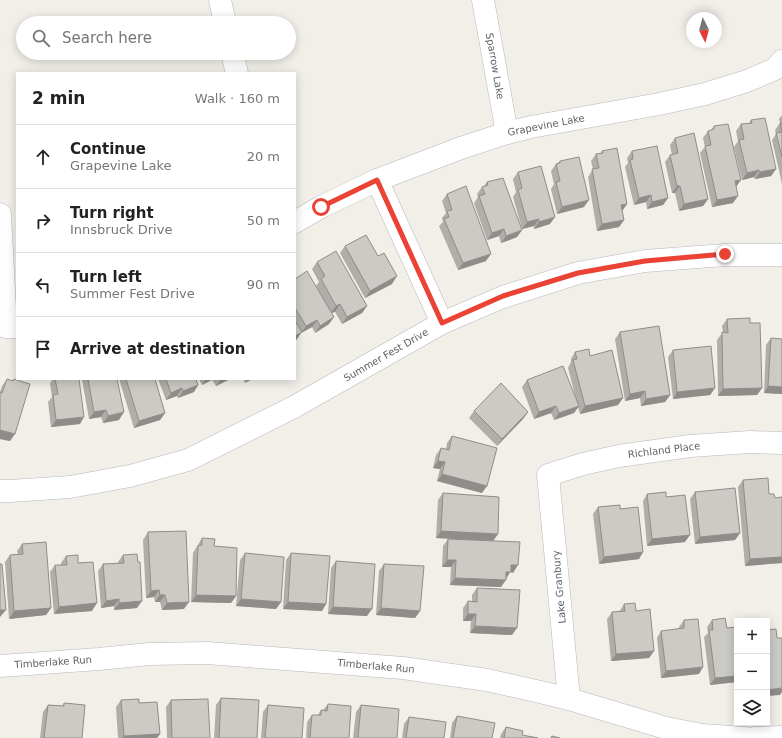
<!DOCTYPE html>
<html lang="en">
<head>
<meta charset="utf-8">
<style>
	:root { --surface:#fff; --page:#f6f6f6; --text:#222; --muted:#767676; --line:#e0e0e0 }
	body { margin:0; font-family:"DejaVu Sans",sans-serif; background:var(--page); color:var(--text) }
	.controls { position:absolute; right:12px; bottom:12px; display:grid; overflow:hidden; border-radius:0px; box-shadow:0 2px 10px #0003 }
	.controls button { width:36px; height:36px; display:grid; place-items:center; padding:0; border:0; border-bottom:1px solid var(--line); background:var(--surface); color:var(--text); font:20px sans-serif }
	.compass { position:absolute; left:686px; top:12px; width:36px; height:36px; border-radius:50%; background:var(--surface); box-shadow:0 2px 10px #0003; rotate:174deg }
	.stop { position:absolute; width:12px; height:12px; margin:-9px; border:3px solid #ea4335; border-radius:50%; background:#fff }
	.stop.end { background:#ea4335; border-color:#fff; box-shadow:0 1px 4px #0008 }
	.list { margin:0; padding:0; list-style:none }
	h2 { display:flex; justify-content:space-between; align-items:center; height:52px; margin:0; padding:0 16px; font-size:17px }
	h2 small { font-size:13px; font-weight:400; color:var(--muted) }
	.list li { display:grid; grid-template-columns:26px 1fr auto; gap:12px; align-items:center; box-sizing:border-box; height:64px; padding:0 16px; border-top:1px solid var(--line) }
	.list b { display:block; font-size:15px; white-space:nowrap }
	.list p { margin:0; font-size:13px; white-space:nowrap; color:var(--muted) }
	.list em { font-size:13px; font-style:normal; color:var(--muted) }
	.icon { flex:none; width:22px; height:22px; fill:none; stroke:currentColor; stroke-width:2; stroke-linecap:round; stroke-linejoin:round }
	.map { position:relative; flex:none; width:782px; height:738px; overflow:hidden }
	.search { position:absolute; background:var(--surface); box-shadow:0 2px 10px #0003; left:16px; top:16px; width:280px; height:44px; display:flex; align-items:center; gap:10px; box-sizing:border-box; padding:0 14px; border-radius:22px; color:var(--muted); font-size:15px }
	.panel { position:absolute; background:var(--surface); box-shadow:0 2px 10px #0003; left:16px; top:72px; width:280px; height:308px; border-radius:0px }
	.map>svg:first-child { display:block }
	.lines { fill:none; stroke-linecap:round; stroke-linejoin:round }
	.minor-casing { stroke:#b5b8bc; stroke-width:23 }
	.minor { stroke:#fff; stroke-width:22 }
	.wall { fill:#afaea9 }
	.shaded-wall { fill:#8f8d8a }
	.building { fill:#cccac5; stroke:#8f8d8a }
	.route { stroke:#ea4335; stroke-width:5 }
	.labels { text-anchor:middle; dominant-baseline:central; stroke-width:3.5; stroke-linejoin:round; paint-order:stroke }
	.street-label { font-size:10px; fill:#5f6368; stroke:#fff }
</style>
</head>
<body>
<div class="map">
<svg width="782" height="738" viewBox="0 0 782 738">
	<rect width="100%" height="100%" fill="#f1efe8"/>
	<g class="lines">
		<defs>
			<g id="minor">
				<polyline points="220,0 225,23"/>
				<polyline points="483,0 507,133"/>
				<polyline points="232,53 237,73"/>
				<polyline points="377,180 442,323"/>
				<polyline points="0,214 6,327 17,327"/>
				<polyline points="295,222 321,207 377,180 461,148 507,133 531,127 659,104 705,94 747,81 775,69 782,61"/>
				<polyline points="0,491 10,491 70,487 130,476 188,460 294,407 442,323 503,297 578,273 645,261 725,255 782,255"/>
				<polyline points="0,666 99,659 149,654 207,653 403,668 487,680 536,691 569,699 666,728 702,735 745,738"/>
				<polyline points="569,699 548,475 583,464 619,456 690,446 750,442 782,443"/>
				<polyline points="754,738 782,737"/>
			</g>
		</defs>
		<use href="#minor" class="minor-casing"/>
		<use href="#minor" class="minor"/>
	</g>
	<g class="wall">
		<polygon points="782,115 782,184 772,140 776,134 775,130 780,123 779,119"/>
		<polygon points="751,120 776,169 771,176 755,179 754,177 742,180 734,147 738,141 736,131 741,124 749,123"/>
		<polygon points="714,126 736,186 733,203 712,207 700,153 705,147 703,138 708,131 711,130"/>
		<polygon points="675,138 708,199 703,206 679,211 675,193 672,193 665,162 670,155 672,155 670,145"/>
		<polygon points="602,151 627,204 622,211 624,220 619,227 597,231 588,177 593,169 591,161 596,154 600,154"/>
		<polygon points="632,151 668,198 663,205 647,209 646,202 634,205 625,167 628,163 627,158"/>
		<polygon points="560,161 584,207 557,214 551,189 554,184 551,171 556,164 558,163"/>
		<polygon points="518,172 550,224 534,229 534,226 522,229 513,197 516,192 513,179"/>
		<polygon points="487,182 522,230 517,237 501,243 499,236 487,240 474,203 478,197 477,194 482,187 484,186"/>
		<polygon points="447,194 486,261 458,270 439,226 443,222 442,218 446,213 442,201"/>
		<polygon points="345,246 378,256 392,284 365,298 340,253"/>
		<polygon points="317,262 367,306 362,313 342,324 335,312 331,313 334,317 329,324 315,333 312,327 301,333 297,339 295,341 295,279 326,304 316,286 319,282 312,269"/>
		<polygon points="727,319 762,388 757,395 718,396 717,340 723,332 722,326"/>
		<polygon points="620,332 670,395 665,402 641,406 640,398 625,401 615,339"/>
		<polygon points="771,338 782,394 764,393 766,345"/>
		<polygon points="673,350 715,388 710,395 673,399 668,357"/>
		<polygon points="575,352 590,356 623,398 618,405 580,414 578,407 574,413 554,420 551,413 534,419 522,387 527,380 576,399 568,368 571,362 571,359"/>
		<polygon points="7,379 12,381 14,379 10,441 0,439 0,392 2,386"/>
		<polygon points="53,379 79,379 80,424 51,427 48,402 52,397 50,383"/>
		<polygon points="83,379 117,379 119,420 103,423 101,417 89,419 82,380"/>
		<polygon points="119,379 155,379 165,413 160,420 134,428"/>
		<polygon points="158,379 196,379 198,385 194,392 178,398 177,396 166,400"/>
		<polygon points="199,379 230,379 216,386 212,380 202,385"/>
		<polygon points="243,379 252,379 245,383"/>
		<polygon points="474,411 528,412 523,419 497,446 469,418"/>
		<polygon points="452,436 482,493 437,481 440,469 433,468 436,455 441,448 446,449 447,443"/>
		<polygon points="743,480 775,498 782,563 745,566 738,487"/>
		<polygon points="695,492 740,533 735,540 695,544 690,499"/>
		<polygon points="443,493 498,534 493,541 436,538 438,500"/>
		<polygon points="647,494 666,497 685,542 647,546 643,501"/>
		<polygon points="598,507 620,509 643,552 639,559 599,564 593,514"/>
		<polygon points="148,532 184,609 162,610 160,602 155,602 154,597 146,598 143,540"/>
		<polygon points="202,538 214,546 236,596 231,603 191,602 193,553"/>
		<polygon points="448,539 513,573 510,572 501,587 450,585 451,567 442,567 443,546"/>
		<polygon points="22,544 51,608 46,615 9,619 5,562 10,555 18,554 17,551"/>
		<polygon points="245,553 281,602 276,609 236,606 240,560"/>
		<polygon points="291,553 326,604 322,611 283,609 286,560"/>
		<polygon points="123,555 137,608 114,610 114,606 101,608 98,571 103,564 118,563 118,562"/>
		<polygon points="66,556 78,563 92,611 54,614 50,572 55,565 61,565 61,563"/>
		<polygon points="336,561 367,616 328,614 331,568"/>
		<polygon points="384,564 420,611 415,618 376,615 379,571"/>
		<polygon points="477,588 512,635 470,633 471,621 463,621 463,608 468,601 472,601 472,595"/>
		<polygon points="624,604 654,651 649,658 611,661 607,619 612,612 619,612"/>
		<polygon points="684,620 699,674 661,678 657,638 661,631 679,629 679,627"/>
		<polygon points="712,620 727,628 737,627 737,682 710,685 704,637 708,633 707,627"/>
		<polygon points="221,698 257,738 214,738 216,705"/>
		<polygon points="121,700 139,703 160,734 157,738 118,738 116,707"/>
		<polygon points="171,700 210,738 167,738 166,707"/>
		<polygon points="64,703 82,738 40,738 43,712 48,705 62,706"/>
		<polygon points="328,704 349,738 306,738 307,722 312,715 318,715 321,710 323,710"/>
		<polygon points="268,705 302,738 261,738 263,712"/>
		<polygon points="361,705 397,738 353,738 356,712"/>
		<polygon points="457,716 492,738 450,738 452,723"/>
		<polygon points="409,717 444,738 402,738 404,724"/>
		<polygon points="506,727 522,735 538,738 500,738 501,734"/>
	</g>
	<g class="shaded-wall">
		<polygon points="776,169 771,176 755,179 760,172"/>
		<polygon points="759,170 754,177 742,180 747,173"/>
		<polygon points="741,180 736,187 735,181"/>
		<polygon points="677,186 680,186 675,193 672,193"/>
		<polygon points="651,195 646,202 634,205 639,198"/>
		<polygon points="738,196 733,203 712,207 717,200"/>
		<polygon points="668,198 663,205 647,209 652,202"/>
		<polygon points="708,199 703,206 679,211 684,204"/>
		<polygon points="589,200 584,207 557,214 562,207"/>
		<polygon points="627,204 622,211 621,205"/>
		<polygon points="555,217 550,224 534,229 539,222"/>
		<polygon points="539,219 534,226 522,229 527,222"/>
		<polygon points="624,220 619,227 597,231 602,224"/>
		<polygon points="504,229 499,236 487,240 492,233"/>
		<polygon points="522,230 517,237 501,243 506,236"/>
		<polygon points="491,254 486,261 458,270 463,263"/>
		<polygon points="397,276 392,284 365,298 370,291"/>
		<polygon points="340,304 335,312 331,313 336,306"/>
		<polygon points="367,306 362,313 342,324 347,317"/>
		<polygon points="334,317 329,324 315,333 320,326"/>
		<polygon points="317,320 312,327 301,333 297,339 295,341 295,336 301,333 306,326"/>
		<polygon points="206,379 213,379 202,385"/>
		<polygon points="221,379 230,379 216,386"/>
		<polygon points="248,379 252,379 245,383"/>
		<polygon points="198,385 194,392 178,398 183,391"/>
		<polygon points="768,386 782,387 782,394 764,393"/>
		<polygon points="182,388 177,396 166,400 171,393"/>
		<polygon points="715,388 710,395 673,399 677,392"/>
		<polygon points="762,388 757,395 718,396 723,389"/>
		<polygon points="645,391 640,398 625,401 630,394"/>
		<polygon points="670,395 665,402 641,406 646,399"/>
		<polygon points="623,398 618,405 580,414 585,406"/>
		<polygon points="556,406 551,413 534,419 539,412"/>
		<polygon points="579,406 574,413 554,420 559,413"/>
		<polygon points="106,410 101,417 89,419 94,412"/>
		<polygon points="124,412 119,420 103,423 108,416"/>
		<polygon points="528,412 523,419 497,446 502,439"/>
		<polygon points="165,413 160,420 134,428 139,421"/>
		<polygon points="84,417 80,424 51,427 56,420"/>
		<polygon points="0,430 15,434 10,441 0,439"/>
		<polygon points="438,461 445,462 440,469 433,468"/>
		<polygon points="442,474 487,486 482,493 437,481"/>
		<polygon points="441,531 498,534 493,541 436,538"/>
		<polygon points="740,533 735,540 695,544 700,537"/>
		<polygon points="690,535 685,542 647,546 652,539"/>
		<polygon points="643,552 639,559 599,564 604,557"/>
		<polygon points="782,557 782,563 745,566 750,559"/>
		<polygon points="447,560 456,560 451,567 442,567"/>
		<polygon points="511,565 518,565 513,573 510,572 506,579 501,579"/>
		<polygon points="455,578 506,580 501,587 450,585"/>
		<polygon points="159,590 154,597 146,598 151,591"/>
		<polygon points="160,595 165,595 160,602 155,602"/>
		<polygon points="196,595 236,596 231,603 191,602"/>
		<polygon points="119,599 114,606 101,608 106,601"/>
		<polygon points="241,599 281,602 276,609 236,606"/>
		<polygon points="142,601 137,608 114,610 119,603"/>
		<polygon points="189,602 184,609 162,610 167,603"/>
		<polygon points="288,602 326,604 322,611 283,609"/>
		<polygon points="97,603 92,611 54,614 59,607"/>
		<polygon points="333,607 372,609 367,616 328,614"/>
		<polygon points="51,608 46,615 9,619 14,611"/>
		<polygon points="381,608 420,611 415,618 376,615"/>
		<polygon points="0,610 6,610 0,617"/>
		<polygon points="468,614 476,614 471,621 463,621"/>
		<polygon points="475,626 517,628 512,635 470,633"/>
		<polygon points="654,651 649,658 611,661 616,654"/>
		<polygon points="703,667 699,674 661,678 666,671"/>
		<polygon points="737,676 737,682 710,685 715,678"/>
		<polygon points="782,688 782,692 780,695 767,696 767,690"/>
		<polygon points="160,734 157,738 122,738 124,736"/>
	</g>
	<g class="building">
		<polygon points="765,118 776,169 760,172 759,170 747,173 739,140 744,139 741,124 752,123 751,120"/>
		<polygon points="780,123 782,123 782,157 776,133 782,132"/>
		<polygon points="728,124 741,180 735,181 738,196 717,200 705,146 711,145 708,131 714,129 714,126"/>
		<polygon points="694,133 708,199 684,204 680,186 677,186 670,155 678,153 675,138"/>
		<polygon points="657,146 668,198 652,202 651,195 639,198 630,160 633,159 632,151"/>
		<polygon points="617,148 627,204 621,205 624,220 602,224 592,169 599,168 596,154 603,153 602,151"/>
		<polygon points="579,157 589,200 562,207 556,182 560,181 556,164 560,163 560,161"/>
		<polygon points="541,166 555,217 539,222 539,219 527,222 518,190 522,188 518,172"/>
		<polygon points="503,178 522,230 506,236 504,229 492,233 479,196 485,194 482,187 488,185 487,182"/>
		<polygon points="466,186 491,254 463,263 444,219 449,217 447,211 452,210 447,194"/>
		<polygon points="366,235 378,256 384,253 397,276 370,291 345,246"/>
		<polygon points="336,251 367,306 347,317 340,304 336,306 321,279 325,276 317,262"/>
		<polygon points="307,271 334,317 320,326 317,320 306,326 295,308 295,279"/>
		<polygon points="750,318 750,323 760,323 762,388 723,389 722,332 728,333 727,319"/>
		<polygon points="295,321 302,332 295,336"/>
		<polygon points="659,326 670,395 646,399 645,391 630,394 620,332"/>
		<polygon points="771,338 782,339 782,387 768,386"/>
		<polygon points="711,346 715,388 677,392 673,350"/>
		<polygon points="589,349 590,356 612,350 623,398 585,406 573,360 577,359 575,352"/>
		<polygon points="563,366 579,406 559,413 556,406 539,412 527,380"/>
		<polygon points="7,379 13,381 14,379 30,384 15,434 0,430 0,392 2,393"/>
		<polygon points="55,379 79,379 84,417 56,420 53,395 58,394"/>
		<polygon points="88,379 117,379 124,412 108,416 106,410 94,412"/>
		<polygon points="126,379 155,379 165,413 139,421"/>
		<polygon points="166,379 196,379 198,385 183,391 182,388 171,393"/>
		<polygon points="501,383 528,412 502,439 474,411"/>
		<polygon points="452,436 497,448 487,486 442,474 445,462 438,461 441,448 449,450"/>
		<polygon points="768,478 769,494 774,494 775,498 782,497 782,557 750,559 743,480"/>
		<polygon points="735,488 740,533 700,537 695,492"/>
		<polygon points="666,492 666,497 685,495 690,535 652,539 647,494"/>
		<polygon points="443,493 499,497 498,534 441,531"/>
		<polygon points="620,505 620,509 638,507 643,552 604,557 598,507"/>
		<polygon points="186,531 189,602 167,603 165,595 160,595 159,590 151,591 148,532"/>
		<polygon points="202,538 215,539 214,546 237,548 236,596 196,595 198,546 202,545"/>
		<polygon points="448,539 520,542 518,565 511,565 511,572 506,572 506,580 455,578 456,560 447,560"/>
		<polygon points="46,542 51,608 14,611 10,555 23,554 22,544"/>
		<polygon points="245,553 284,557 281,602 241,599"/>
		<polygon points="291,553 330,556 326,604 288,602"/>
		<polygon points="137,554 138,562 140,562 142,601 119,603 119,599 106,601 103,564 124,563 123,555"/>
		<polygon points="78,555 78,563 93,562 97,603 59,607 55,565 67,565 66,556"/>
		<polygon points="336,561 375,564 372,609 333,607"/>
		<polygon points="0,564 2,564 6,610 0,610"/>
		<polygon points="384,564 424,566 420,611 381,608"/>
		<polygon points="477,588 520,590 517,628 475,626 476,614 468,614 468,601 477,602"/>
		<polygon points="635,603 636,611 650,609 654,651 616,654 612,612 625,611 624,604"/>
		<polygon points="725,618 727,628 737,627 737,676 715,678 709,630 713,630 712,620"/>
		<polygon points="698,619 703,667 666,671 661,631 684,628 684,620"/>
		<polygon points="776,629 777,638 782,638 782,688 767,690 767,630"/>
		<polygon points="221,698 259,700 257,738 219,738"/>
		<polygon points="139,699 139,703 157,702 160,734 124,736 121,700"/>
		<polygon points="208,699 210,738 172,738 171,700"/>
		<polygon points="64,703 85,705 82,738 44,738 48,705 64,706"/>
		<polygon points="328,704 351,706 349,738 310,738 312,715 321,715 321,710 327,711"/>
		<polygon points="268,705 304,708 302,738 265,738"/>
		<polygon points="361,705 399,709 397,738 358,738"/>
		<polygon points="457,716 495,723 492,738 453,738"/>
		<polygon points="409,717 446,722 444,738 406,738"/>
		<polygon points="506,727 523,731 522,735 538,738 504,738"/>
		<polygon points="552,736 560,738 551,738"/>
	</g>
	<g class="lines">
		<polyline class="route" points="321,207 377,180 442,323 503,296 578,273 645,261 725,254"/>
	</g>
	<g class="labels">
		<g class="street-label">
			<text transform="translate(495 66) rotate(80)">Sparrow Lake</text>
			<text transform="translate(546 125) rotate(-11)">Grapevine Lake</text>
			<text transform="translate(386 355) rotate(-30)">Summer Fest Drive</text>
			<text transform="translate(664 450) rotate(-7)">Richland Place</text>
			<text transform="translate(559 587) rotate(-95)">Lake Granbury</text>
			<text transform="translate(53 662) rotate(-4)">Timberlake Run</text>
			<text transform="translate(376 666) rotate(5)">Timberlake Run</text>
		</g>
	</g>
</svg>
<div class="controls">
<button>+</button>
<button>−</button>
<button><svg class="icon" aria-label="layers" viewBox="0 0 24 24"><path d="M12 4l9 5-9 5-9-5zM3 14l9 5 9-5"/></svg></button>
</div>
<svg class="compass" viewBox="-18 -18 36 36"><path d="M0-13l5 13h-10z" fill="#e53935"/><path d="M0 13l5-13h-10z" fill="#767676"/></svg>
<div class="stop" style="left:321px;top:207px"></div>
<div class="stop end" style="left:725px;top:254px"></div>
<div class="search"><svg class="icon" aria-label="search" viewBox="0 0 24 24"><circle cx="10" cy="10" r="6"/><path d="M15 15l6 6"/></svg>Search here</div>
<section class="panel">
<h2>2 min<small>Walk · 160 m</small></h2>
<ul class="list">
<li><svg class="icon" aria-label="ahead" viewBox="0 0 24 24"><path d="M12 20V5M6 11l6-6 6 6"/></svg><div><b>Continue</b><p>Grapevine Lake</p></div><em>20 m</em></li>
<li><svg class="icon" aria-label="right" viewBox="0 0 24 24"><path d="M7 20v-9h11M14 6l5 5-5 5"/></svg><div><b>Turn right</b><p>Innsbruck Drive</p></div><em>50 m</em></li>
<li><svg class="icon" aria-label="left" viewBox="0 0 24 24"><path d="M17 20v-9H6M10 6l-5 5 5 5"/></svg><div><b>Turn left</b><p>Summer Fest Drive</p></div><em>90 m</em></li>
<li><svg class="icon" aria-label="arrive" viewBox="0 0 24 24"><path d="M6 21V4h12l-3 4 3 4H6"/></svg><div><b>Arrive at destination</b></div></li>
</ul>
</section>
</div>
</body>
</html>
